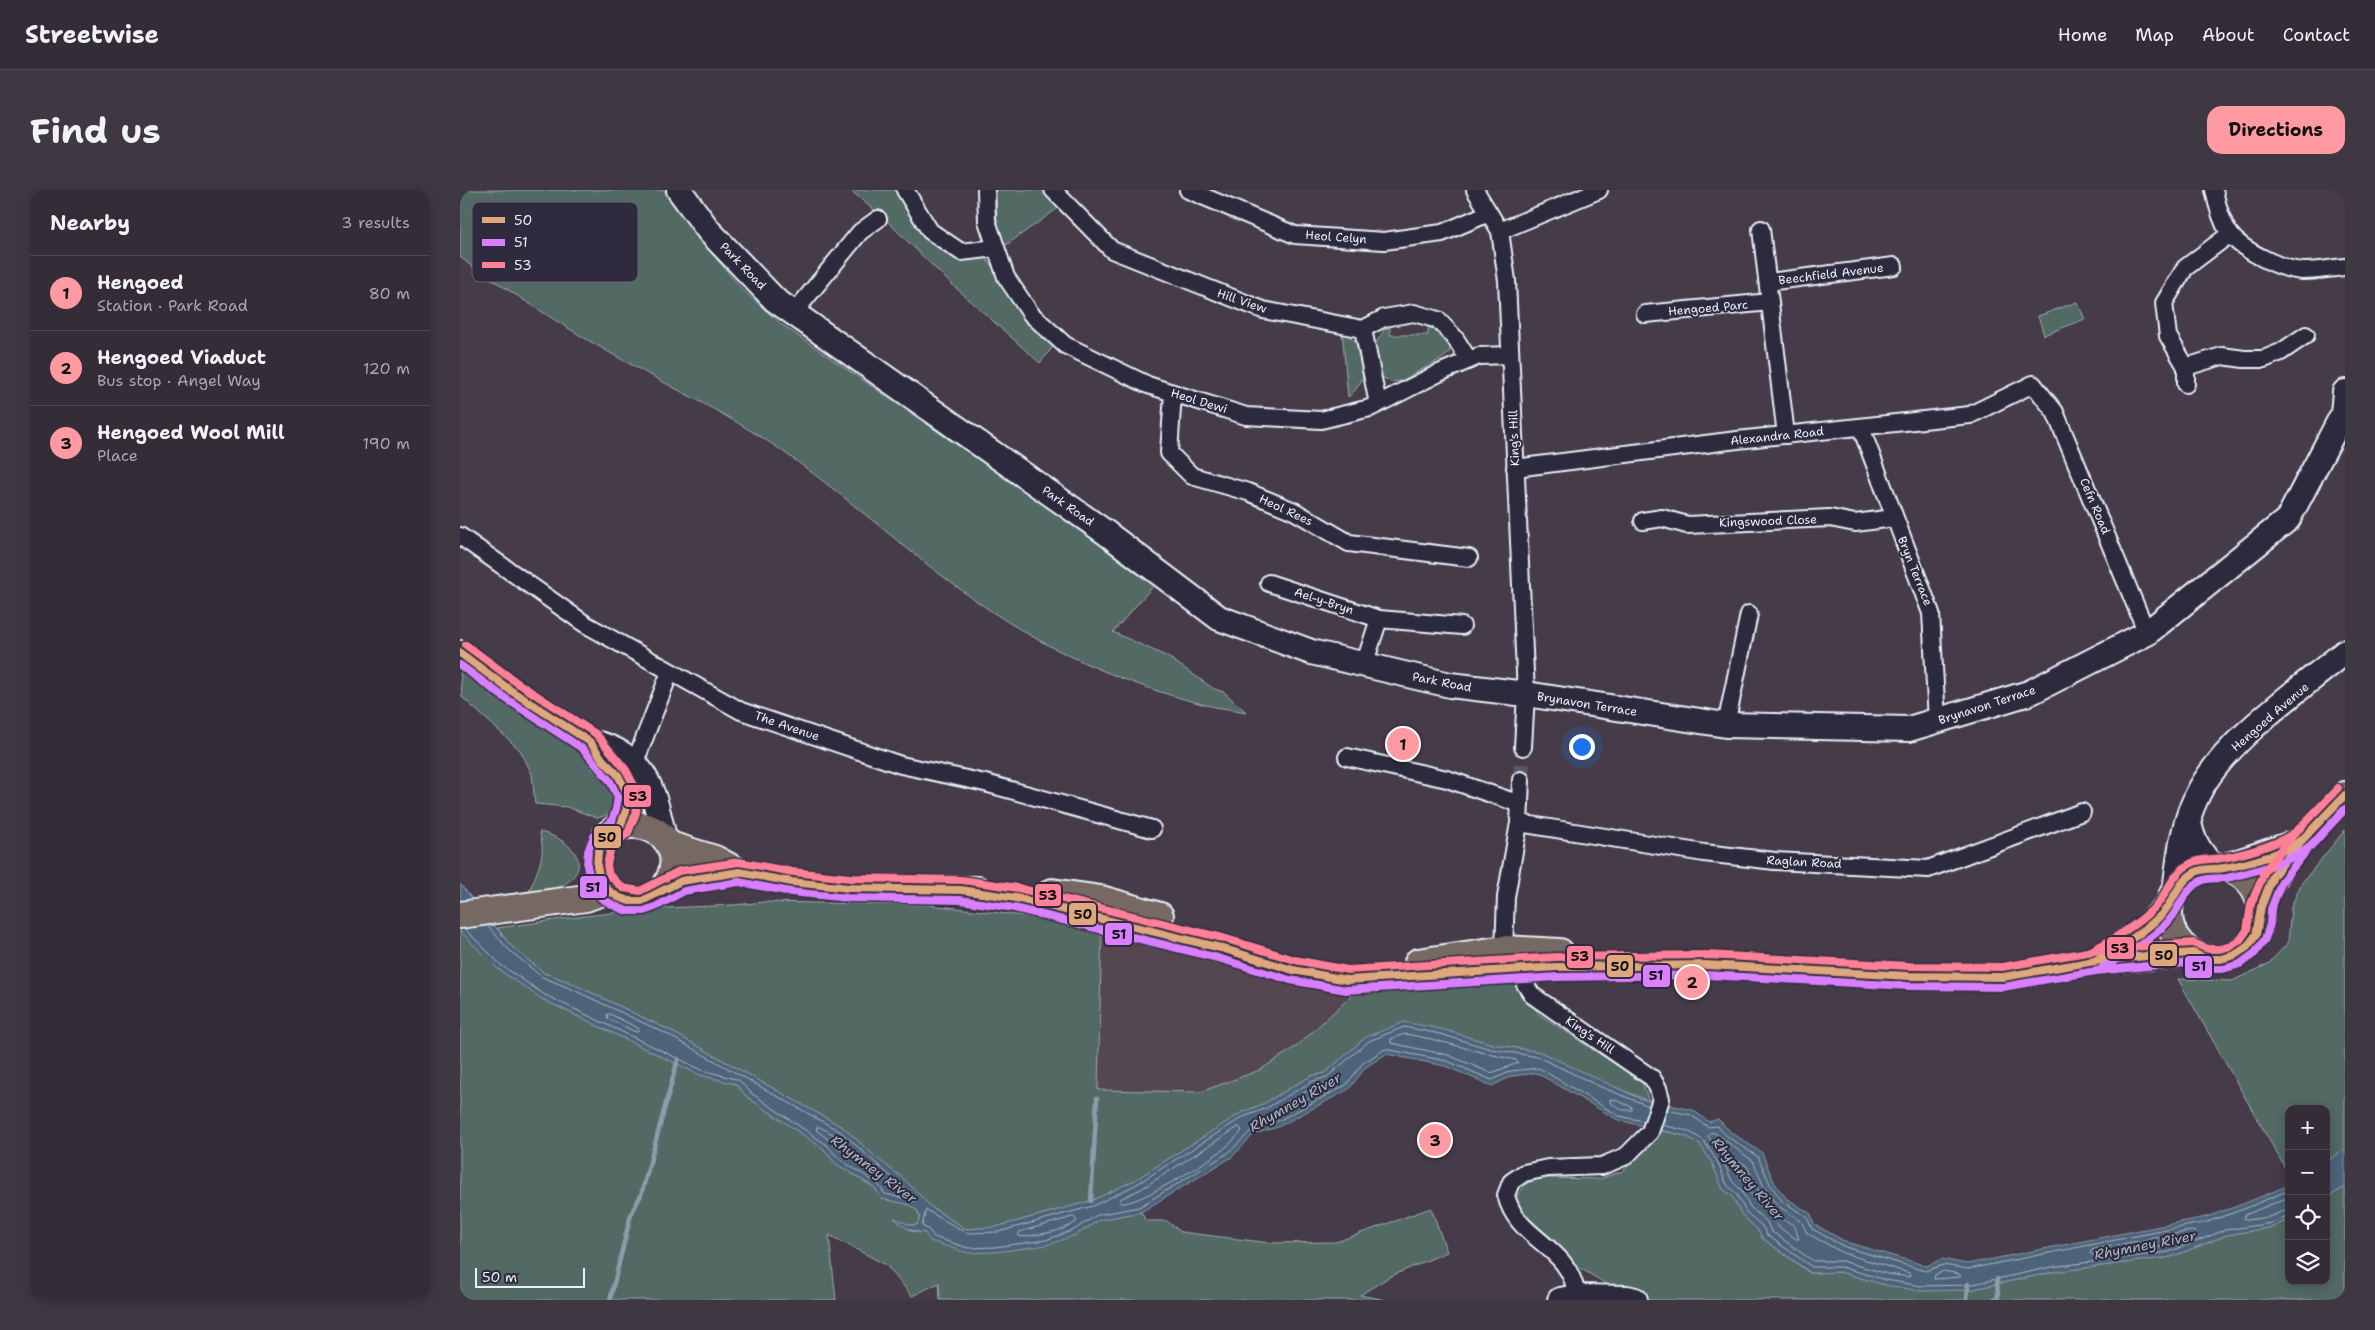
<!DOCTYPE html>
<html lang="en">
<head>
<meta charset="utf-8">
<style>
	:root { --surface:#342c37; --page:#3f3842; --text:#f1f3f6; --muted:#a9a7ad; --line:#4e4852; --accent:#ff9aa2 }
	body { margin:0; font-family:"Shantell Sans",sans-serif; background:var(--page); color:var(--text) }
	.controls { position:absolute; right:15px; bottom:15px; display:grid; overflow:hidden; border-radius:10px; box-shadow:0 2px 12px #0003 }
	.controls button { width:45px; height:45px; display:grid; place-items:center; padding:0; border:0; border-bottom:1px solid var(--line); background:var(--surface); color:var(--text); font:25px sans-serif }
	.scale { position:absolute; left:15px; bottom:12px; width:110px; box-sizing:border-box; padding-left:5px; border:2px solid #e8f1f8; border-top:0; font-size:14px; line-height:18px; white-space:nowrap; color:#e8f1f8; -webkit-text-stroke:4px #2f2a3d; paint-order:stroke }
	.you { position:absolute; left:1121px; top:556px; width:18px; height:18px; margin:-12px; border:4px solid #fff; border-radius:50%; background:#1a73e8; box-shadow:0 0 0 8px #1a73e833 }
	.badge { display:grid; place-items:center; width:32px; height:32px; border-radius:50%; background:var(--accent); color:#111; font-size:16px; font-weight:700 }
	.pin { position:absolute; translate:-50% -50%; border:2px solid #fff; box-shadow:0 1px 5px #0006 }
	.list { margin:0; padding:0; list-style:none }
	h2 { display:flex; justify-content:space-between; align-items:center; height:65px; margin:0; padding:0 20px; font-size:21px }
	h2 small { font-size:16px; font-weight:400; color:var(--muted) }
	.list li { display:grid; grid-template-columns:32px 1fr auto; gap:15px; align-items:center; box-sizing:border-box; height:75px; padding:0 20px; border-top:1px solid var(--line) }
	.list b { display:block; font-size:19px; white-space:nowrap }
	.list p { margin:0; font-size:16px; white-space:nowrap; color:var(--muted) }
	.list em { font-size:16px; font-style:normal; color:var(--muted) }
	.icon { flex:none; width:28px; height:28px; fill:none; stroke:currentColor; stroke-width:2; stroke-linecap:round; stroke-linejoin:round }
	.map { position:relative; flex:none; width:1885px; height:1110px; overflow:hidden; border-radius:15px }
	header { display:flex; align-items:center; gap:30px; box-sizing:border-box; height:70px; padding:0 25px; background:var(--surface); border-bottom:1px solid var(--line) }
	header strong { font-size:24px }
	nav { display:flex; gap:28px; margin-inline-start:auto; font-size:18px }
	.intro { display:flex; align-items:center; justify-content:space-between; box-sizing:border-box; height:120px; padding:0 30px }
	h1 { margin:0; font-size:35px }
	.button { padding:12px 22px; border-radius:15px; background:var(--accent); color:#111; font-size:18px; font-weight:700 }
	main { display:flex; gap:30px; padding:0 30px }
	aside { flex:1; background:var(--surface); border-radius:15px; box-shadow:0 2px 12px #0003 }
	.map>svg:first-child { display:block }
	.built { fill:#544751 }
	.green { fill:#536963; stroke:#9eadae }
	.water { fill:#4d6379; stroke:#8b9cac }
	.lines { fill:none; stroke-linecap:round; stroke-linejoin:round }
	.shore { stroke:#aab8c5; stroke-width:1 }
	.stream { stroke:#8b9cac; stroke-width:4.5 }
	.street-tunnel { stroke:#5d5663; stroke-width:16; stroke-dasharray:16 8; stroke-linecap:butt }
	.street-casing { stroke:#e8f1f8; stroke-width:20 }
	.secondary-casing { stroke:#e8f1f8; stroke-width:28 }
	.primary-casing { stroke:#e8f1f8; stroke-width:30 }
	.street { stroke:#2f2a3d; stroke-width:16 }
	.secondary { stroke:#2f2a3d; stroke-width:24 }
	.primary { stroke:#766964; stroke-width:26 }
	.bus-1-casing { stroke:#2f2a3d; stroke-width:11 }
	.bus-2-casing { stroke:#2f2a3d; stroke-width:11 }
	.bus-3-casing { stroke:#2f2a3d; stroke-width:11 }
	.bus-1 { stroke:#dfa77e; stroke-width:8 }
	.bus-2 { stroke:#d880ff; stroke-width:8 }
	.bus-3 { stroke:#ff8098; stroke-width:8 }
	.labels { text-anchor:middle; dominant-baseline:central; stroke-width:4; stroke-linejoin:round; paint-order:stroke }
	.street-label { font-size:12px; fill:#e8f1f8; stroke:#2f2a3d }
	.water-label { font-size:14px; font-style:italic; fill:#aab8c5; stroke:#2f2a3d }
	.key { fill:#2f2a3d; stroke:#666675; stroke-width:1 }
	.key-label { font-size:14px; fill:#e8f1f8 }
	.line-badge { stroke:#2f2a3d; stroke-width:2 }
	.pale-badge-label { font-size:14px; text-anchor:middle; font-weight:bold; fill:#111 }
</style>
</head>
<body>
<header>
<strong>Streetwise</strong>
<nav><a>Home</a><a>Map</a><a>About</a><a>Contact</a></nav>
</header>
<div class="intro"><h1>Find us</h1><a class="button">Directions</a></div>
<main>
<aside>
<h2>Nearby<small>3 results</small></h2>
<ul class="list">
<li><span class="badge">1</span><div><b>Hengoed</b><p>Station · Park Road</p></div><em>80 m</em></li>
<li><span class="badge">2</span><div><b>Hengoed Viaduct</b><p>Bus stop · Angel Way</p></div><em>120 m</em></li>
<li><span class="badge">3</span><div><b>Hengoed Wool Mill</b><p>Place</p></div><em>190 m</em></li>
</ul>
</aside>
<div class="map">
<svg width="1885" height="1110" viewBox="0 0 1885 1110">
	<rect width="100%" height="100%" fill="#453b49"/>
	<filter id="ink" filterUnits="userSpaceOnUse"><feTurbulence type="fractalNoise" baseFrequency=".02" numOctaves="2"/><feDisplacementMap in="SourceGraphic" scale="10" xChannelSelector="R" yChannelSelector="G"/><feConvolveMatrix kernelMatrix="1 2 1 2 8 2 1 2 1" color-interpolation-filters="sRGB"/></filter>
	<g filter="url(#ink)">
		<polygon class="built" points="642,735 893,796 890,807 837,856 800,880 740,902 638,900"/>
		<g class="green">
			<path d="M0 0H204L241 51 283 100 321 134 503 259 574 302 675 382 695 394 653 442 708 467 754 499 764 502 786 522C772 519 756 518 742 514 695 502 649 485 606 464 498 413 415 325 318 258 263 221 202 193 145 160 99 134 55 104 10 75L0 67Z"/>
			<polygon points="390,0 443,0 468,43 525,67 568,124 595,154 580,173 486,89 427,31"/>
			<polygon points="536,0 590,0 604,14 542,58 537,33"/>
			<polygon points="1617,112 1625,129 1584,145 1578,126"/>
			<path d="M930 137V145H968V137C978 140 981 150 991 155L989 163 983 168 941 191 932 192 919 186 913 158 924 140Z"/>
			<path d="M882 141C889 146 895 150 900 157 910 174 903 196 888 207Z"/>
			<polygon points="0,475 93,540 141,577 156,607 151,624 137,628 107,617 75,614 72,584 60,560 2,507"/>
			<polygon points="1885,640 1885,959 1866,972 1866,919 1829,919 1829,985 1718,789 1772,791 1808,774 1828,753 1831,717 1841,694"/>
			<path d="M79 642C101 645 134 668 110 690 99 700 82 702 67 706 76 684 88 664 79 642Z"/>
			<path d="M303 712 470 715 642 735 638 900 740 902 800 880 837 856 890 807 893 796 1046 785 1079 824 1182 892 1189 911 1143 892 1080 862 1032 854 981 839 906 847 865 883 851 886 803 914 781 923 675 990 631 1011 536 1037 506 1039 471 1017 445 990 418 969 384 938 207 839 109 792 84 783 51 756 37 738C89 731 140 723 192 719 229 716 266 717 303 712Z"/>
			<polygon points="0,741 38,779 82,809 240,885 276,894 287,907 364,959 375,973 415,998 422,1009 447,1014 457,1020 460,1028 457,1035 450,1035 436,1029 451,1041 465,1043 616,1045 639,1030 681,1022 686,1031 707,1031 721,1042 810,1053 876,1052 971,1018 987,1062 929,1087 900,1105 926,1110 480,1110 479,1093 452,1106 426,1075 369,1045 376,1110 0,1110"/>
			<polygon points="1203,941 1226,946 1240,954 1252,973 1263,999 1272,1006 1282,1025 1298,1040 1302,1048 1350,1083 1380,1082 1425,1095 1509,1100 1593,1082 1711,1067 1767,1045 1813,1037 1829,1029 1829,1091 1866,1091 1866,1008 1885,997 1885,1110 1191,1110 1155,1099 1113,1074 1057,1020 1054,1009 1067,993 1081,988 1139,989 1163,981"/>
		</g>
		<g class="water">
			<path d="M0 694 51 756 84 783 109 792 207 839 384 938 418 969 445 990 471 1017 506 1039 536 1037 631 1011 675 990 781 923 803 914 851 886 865 883 906 847 944 832 981 839 1032 854 1080 862 1181 909 1233 920 1249 932 1258 929 1271 942 1302 963 1314 992 1326 1008 1351 1024 1354 1034 1386 1052 1467 1076 1481 1069 1507 1074 1746 1027 1783 1014 1829 995V1029L1813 1037 1767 1045 1711 1067 1593 1082 1509 1100 1461 1101 1425 1095 1380 1082 1351 1083 1302 1048 1298 1040 1282 1025 1272 1006 1263 999 1252 973 1240 954 1226 946 1158 930 1077 883 1052 886 1032 896 985 876 926 864 906 877 889 899 818 937 794 944 772 967 681 1022 639 1030 616 1045 587 1055 536 1062 508 1063 470 1051 465 1043C451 1041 444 1038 434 1028L450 1035H457L460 1028 457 1020 447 1014 422 1009 415 998 375 973 364 959 287 907 276 894 240 885 82 809 38 779 0 741Z"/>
			<polygon points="1885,959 1885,997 1866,1008 1866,972"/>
		</g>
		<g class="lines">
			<g class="shore">
				<polyline points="5,739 41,775 85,805 242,880 279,890 291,903 367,955 379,969 418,994 425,1004 455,1011 455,1008 381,942 205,843 107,797 82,787 48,759 28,736"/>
				<polygon points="150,824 178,838 179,841 176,842 148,829 147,825"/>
				<path d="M945 844C983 850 1018 863 1056 870L1058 873 1031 883 988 865 931 853V849Z"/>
				<polygon points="864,895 864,900 823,921 820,920 821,917 855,896"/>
				<polygon points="1153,909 1172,917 1172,920 1162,920 1151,913 1150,910"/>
				<polyline points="1207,920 1231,925 1248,937 1257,936 1268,947 1298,967 1310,994 1322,1011 1347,1027 1352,1039 1385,1057 1465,1081 1483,1075 1508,1079 1747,1032 1784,1019 1829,1000"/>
				<polyline points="1184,931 1159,926 1079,878 1051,881 1032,890 987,871 925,859 903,873 886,895 816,932 792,940 768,963 679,1017 637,1025 614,1040 586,1050 535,1057 508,1058 474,1047 469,1040 462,1036 466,1020 507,1043 538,1042 633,1016 677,994 783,927 805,919 853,891 867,887 909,851 944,837 980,844 1031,859 1078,867 1141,897 1189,916"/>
				<polyline points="1202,935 1228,941 1243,950 1257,971 1267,995 1276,1003 1286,1022 1302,1036 1307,1045 1352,1077 1381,1077 1426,1090 1461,1096 1509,1095 1592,1077 1709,1062 1765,1040 1812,1033 1829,1025"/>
				<path d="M357 937H360L378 947 406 973V976L403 977C386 966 374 952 357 941Z"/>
				<path d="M779 937 782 941C776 947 771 953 765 958 751 970 675 1017 660 1013V1009L681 999Z"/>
				<polygon points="1255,943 1293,971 1304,997 1317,1015 1341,1031 1347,1043 1383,1063 1449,1083 1450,1087 1428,1084 1382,1071 1353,1071 1311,1041 1307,1032 1291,1018 1281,1000 1272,991 1262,968 1248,946 1250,943"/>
				<path d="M1273 968 1287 976 1298 1000 1310 1019 1309 1022C1299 1020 1276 982 1272 971Z"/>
				<polyline points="1829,1007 1785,1025 1784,1028 1787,1030 1809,1027 1829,1019"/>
				<polygon points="1314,1025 1334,1035 1339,1049 1336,1049 1317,1036 1313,1028"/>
				<path d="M614 1027 617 1031C603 1043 578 1044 561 1047L558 1045 560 1042Z"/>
				<polygon points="1732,1041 1735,1042 1734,1045 1708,1056 1633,1065 1630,1063 1632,1060"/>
				<polygon points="1484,1081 1499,1084 1501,1087 1474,1089 1475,1085"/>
			</g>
			<g class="stream">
				<polyline points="631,1011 637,908"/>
				<polyline points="150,1110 171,1024 181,1005 218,869"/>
				<polyline points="1507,1110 1508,1094"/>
				<polyline points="1534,1110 1538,1107 1537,1089"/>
			</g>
			<polyline class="street-tunnel" points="1061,590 1063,557"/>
			<defs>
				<g id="street">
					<polyline points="445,0 470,41 501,62 536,58"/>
					<polyline points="526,0 527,31 546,87 571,124 605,155 688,195 713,203 786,226 861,230 910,218 979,183 1019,166 1050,165"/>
					<polyline points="593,0 652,60 803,120 903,139 924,128 954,123 978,130 995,148 1009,170"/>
					<polyline points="728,0 835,45 924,51 982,43 1029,23"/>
					<polyline points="1015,0 1040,41 1047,91 1066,504 1063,557"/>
					<path d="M1754 0C1757 15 1761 30 1769 43 1781 60 1822 80 1843 81 1857 81 1871 78 1885 77"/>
					<polyline points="1301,39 1326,245"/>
					<polyline points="1040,41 1139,0"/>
					<polyline points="1308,92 1434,76"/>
					<polyline points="333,124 400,42 418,29"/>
					<polyline points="1185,124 1310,112"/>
					<polyline points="903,139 918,214"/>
					<polyline points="1726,177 1762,166 1784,169 1804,169 1821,162 1846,145"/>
					<polyline points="1726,194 1726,177 1708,146 1704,113 1725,78 1770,44"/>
					<polyline points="713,203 709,263 732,286 788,302 834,321 889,353 1009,368"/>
					<polyline points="1401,238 1471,423 1477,531"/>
					<polyline points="1055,278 1277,250 1510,225 1573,194 1595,222 1687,443"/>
					<polyline points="1183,331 1202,328 1227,335 1370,328 1395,333 1434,328"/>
					<polyline points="0,346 125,434 281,521 441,575 525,593 692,639"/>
					<polyline points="809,393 919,429 1002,436"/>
					<polyline points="904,475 919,429"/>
					<polyline points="1266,535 1289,424"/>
					<polyline points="887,567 987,589 1060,614"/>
					<polyline points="167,579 179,562 210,482"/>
					<polyline points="1059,633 1244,663 1315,671 1468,679 1622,622"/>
					<polyline points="1044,759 1046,707 1059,633 1061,590"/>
					<path d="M1064 779 1065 794 1072 805 1192 888 1198 898 1201 909 1190 942 1166 966 1142 976 1088 978 1064 983 1051 992 1046 1005C1057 1052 1110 1053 1117 1107"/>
				</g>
				<g id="secondary">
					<polyline points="219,0 249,41 315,110 645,342 759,428 851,462 990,495 1066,504 1266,535 1449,539 1569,503 1687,443 1828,329 1883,224 1885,202"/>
					<polyline points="0,463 50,500 130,552 143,570 158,585 168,605 166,621 160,637"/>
					<path d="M130 552C186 563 193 599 204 648"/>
					<path d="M1729 629C1730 649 1741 663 1754 678"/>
					<path d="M1715 701C1719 670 1722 637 1736 608 1760 554 1839 500 1885 462"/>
					<polyline points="1100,1110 1117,1107 1167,1108 1175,1110"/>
				</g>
				<g id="primary">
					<polyline points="210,655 255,669 279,682 332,692 389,698 518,700"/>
					<circle cx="1755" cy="723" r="46"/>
					<polyline points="1763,678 1840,652"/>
					<path d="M203 700C246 638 142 605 137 671 136 684 143 696 153 703 182 724 197 699 222 690 240 684 260 684 279 682"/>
					<polyline points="501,700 556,708 761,758 833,780 887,790 1097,777 1246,775 1449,786 1543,787 1635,771 1733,763"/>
					<polyline points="592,702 641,709 700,726"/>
					<path d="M1801 717C1815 671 1853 639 1885 605"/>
					<polyline points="0,725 126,708 148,700"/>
					<polyline points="1642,767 1685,740 1710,714"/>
					<polyline points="958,772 1044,759 1100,762"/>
				</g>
			</defs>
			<use href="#street" class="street-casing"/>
			<use href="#secondary" class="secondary-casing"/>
			<use href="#primary" class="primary-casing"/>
			<use href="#street" class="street"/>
			<use href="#secondary" class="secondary"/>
			<use href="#primary" class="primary"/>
			<defs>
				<g id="bus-1">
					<polyline points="0,463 50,500 130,552 143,570 158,585 168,605 166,621 160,637 143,651 138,663 137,676 140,689 148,700 158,707 169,711 182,711 221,691 279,682 332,692 389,698 501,700 556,708 761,758 833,780 887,790 1097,777 1246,775 1449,786 1543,787 1635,771 1687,766 1733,763 1746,769 1761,769 1775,765 1787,757 1796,745 1801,717 1813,686 1840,652 1885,605"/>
					<path d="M1636 770C1659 757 1683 744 1702 724 1714 711 1718 692 1734 683 1744 677 1754 680 1764 678 1788 674 1832 662 1848 644"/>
				</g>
				<g id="bus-2">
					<polyline points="0,475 45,508 123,559 150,591 158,607 156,619 152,631 134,646 128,661 127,676 132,695 141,708 155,716 167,721 184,721 197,716 224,701 279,692 331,702 388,708 500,710 554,718 758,768 830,790 886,800 1097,787 1246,785 1448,796 1543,797 1636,781 1688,776 1731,773 1744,779 1763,779 1780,774 1795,763 1805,749 1810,734 1811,719 1822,691 1848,659 1885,619"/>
					<path d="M1641 779C1664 765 1688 752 1707 733 1720 720 1724 698 1741 691 1749 687 1759 689 1767 688 1793 682 1837 671 1855 651"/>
				</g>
				<g id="bus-3">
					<polyline points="6,455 56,492 136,544 166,580 178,603 176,623 168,643 151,657 147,675 149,685 163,698 180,701 219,681 279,672 333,682 390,688 502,690 558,698 763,748 835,770 888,780 1096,767 1246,765 1449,776 1542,777 1633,761 1686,756 1733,753 1748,759 1760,759 1771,756 1780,750 1787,740 1791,714 1805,681 1833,645 1878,598"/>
					<path d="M1631 761C1653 749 1676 736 1694 718 1708 704 1711 684 1730 674 1740 668 1752 670 1763 668 1785 664 1826 653 1841 637"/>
				</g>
			</defs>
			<use href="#bus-1" class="bus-1-casing"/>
			<use href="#bus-2" class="bus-2-casing"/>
			<use href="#bus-3" class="bus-3-casing"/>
			<use href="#bus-1" class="bus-1"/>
			<use href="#bus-2" class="bus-2"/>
			<use href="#bus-3" class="bus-3"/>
		</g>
	</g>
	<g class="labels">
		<g class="street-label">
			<text transform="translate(876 47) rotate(4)">Heol Celyn</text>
			<text transform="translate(283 76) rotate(46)">Park Road</text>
			<text transform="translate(1371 84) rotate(-7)">Beechfield Avenue</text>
			<text transform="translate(782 111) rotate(19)">Hill View</text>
			<text transform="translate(1248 118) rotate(-5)">Hengoed Parc</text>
			<text transform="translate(739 211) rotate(17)">Heol Dewi</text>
			<text transform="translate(1317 246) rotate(-6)">Alexandra Road</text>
			<text transform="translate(1054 248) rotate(-92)">King's Hill</text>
			<text transform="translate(608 316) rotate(35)">Park Road</text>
			<text transform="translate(1635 316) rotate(67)">Cefn Road</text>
			<text transform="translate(826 320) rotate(25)">Heol Rees</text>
			<text transform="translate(1308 331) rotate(-2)">Kingswood Close</text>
			<text transform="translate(1455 381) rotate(68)">Bryn Terrace</text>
			<text transform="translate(864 411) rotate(18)">Ael-y-Bryn</text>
			<text transform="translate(982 492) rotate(11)">Park Road</text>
			<text transform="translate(1127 514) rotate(9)">Brynavon Terrace</text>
			<text transform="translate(1527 515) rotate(-18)">Brynavon Terrace</text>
			<text transform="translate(1810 527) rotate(-41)">Hengoed Avenue</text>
			<text transform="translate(327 536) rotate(19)">The Avenue</text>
			<text transform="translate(1344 672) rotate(3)">Raglan Road</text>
			<text transform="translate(1130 845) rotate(34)">King's Hill</text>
		</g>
		<g class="water-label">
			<text transform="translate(835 912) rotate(-30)">Rhymney River</text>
			<text transform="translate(414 979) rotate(37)">Rhymney River</text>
			<text transform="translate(1288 989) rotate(50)">Rhymney River</text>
			<text transform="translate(1685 1055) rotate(-11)">Rhymney River</text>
		</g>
	</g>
	<rect x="12" y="12" width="166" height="80" rx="8" class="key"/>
	<rect x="22" y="27" width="23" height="6" fill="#dfa77e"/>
	<rect x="22" y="49" width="23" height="7" fill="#d880ff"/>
	<rect x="22" y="72" width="23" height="6" fill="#ff8098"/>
	<g class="key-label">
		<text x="54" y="35">50</text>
		<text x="54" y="57">51</text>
		<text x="54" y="80">53</text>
	</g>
	<g class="line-badge">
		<rect x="163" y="594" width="29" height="24" rx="5" fill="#ff8098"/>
		<rect x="133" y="635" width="29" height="24" rx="5" fill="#dfa77e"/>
		<rect x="119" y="685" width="29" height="24" rx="5" fill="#d880ff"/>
		<rect x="574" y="693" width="28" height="24" rx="5" fill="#ff8098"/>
		<rect x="608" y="712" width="29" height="24" rx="5" fill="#dfa77e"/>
		<rect x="644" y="732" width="29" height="24" rx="5" fill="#d880ff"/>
		<rect x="1646" y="746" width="29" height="24" rx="5" fill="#ff8098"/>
		<rect x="1689" y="753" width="29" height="24" rx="5" fill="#dfa77e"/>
		<rect x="1106" y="755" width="28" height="24" rx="5" fill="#ff8098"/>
		<rect x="1146" y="764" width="28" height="24" rx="5" fill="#dfa77e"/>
		<rect x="1724" y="765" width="29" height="24" rx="5" fill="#d880ff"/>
		<rect x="1182" y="774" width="29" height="24" rx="5" fill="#d880ff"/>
	</g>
	<g class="pale-badge-label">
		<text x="178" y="611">53</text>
		<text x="147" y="652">50</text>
		<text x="133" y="702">51</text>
		<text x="588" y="710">53</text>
		<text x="623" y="729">50</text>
		<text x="659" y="749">51</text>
		<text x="1660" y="763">53</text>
		<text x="1704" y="770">50</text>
		<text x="1120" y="771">53</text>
		<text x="1160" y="781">50</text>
		<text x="1739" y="781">51</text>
		<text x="1196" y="790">51</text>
	</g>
</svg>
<div class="controls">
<button>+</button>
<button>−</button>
<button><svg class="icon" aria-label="locate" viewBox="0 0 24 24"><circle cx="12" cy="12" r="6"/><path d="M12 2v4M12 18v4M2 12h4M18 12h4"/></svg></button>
<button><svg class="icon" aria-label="layers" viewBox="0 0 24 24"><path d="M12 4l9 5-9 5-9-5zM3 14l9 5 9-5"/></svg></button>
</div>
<div class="scale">50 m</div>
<div class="you"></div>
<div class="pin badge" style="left:943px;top:554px">1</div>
<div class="pin badge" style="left:1232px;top:792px">2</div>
<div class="pin badge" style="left:975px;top:950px">3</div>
</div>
</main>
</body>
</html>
